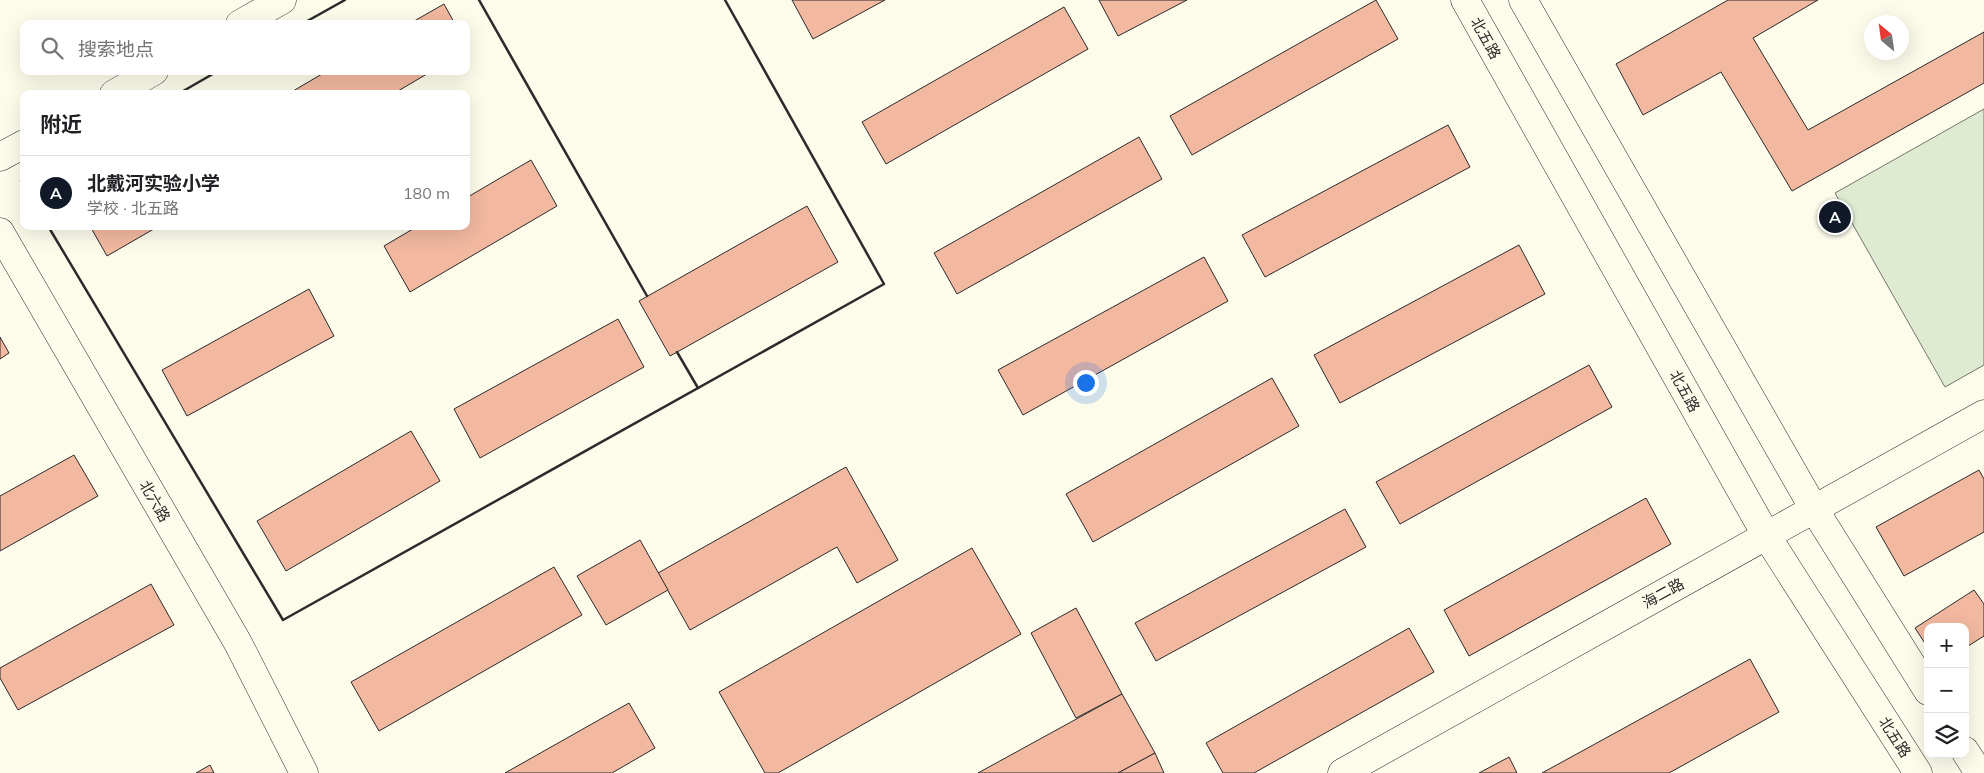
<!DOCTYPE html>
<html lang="zh">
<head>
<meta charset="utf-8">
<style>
	:root { --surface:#fff; --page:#f2f2f2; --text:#202124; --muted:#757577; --line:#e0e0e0; --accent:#111827 }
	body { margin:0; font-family:Mulish,"Noto Sans SC",sans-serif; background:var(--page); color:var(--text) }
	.controls { position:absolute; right:15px; bottom:15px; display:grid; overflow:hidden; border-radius:10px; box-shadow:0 5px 20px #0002 }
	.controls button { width:45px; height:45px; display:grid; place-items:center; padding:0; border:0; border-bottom:1px solid var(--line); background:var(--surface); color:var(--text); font:25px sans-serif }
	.compass { position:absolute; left:1864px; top:15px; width:45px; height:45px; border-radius:50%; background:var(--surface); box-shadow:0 5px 20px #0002; rotate:331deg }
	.you { position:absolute; left:1085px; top:382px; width:18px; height:18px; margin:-12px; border:4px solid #fff; border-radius:50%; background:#1a73e8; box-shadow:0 0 0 8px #1a73e833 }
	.badge { display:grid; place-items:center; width:32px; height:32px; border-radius:50%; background:var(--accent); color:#fff; font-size:16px; font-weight:700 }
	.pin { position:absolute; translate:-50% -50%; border:2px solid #fff; box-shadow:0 1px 5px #0006 }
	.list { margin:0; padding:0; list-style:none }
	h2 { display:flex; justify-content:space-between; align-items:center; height:65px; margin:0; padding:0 20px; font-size:21px }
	h2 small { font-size:16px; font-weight:400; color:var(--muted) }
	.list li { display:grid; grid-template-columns:32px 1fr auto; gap:15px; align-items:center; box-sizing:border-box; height:75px; padding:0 20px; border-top:1px solid var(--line) }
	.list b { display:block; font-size:19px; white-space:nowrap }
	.list p { margin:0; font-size:16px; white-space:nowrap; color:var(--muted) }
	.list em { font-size:16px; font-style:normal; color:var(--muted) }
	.icon { flex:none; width:28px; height:28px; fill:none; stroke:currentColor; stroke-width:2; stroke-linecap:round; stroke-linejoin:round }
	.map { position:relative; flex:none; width:1984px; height:773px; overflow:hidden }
	.search { position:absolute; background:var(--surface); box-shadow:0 5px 20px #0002; left:20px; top:20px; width:450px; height:55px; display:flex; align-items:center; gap:12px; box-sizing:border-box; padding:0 18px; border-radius:10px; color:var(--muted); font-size:19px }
	.panel { position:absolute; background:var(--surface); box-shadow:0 5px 20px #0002; left:20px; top:90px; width:450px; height:140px; border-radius:10px }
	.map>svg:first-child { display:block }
	.pitch { fill:#deebd1; stroke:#74746e }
	.building { fill:#f2b8a0; stroke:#2b2b2b }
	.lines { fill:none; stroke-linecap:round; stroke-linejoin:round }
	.secondary-casing { stroke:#2b2b2b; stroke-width:29 }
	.secondary { stroke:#fdfbea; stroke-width:28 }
	.wall { stroke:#2b2b2b; stroke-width:2.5 }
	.labels { text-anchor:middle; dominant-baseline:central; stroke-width:4; stroke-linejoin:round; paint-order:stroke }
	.street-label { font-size:15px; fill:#2b2b2b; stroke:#fdfbea }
</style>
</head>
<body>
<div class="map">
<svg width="1984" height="773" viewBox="0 0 1984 773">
	<rect width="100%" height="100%" fill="#fdfbea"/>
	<polygon class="pitch" points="1984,109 1984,365 1945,387 1835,193"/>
	<g class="building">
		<polygon points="792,0 885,0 813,39"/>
		<polygon points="1099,0 1187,0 1118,36"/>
		<polygon points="1376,0 1398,39 1192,155 1170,116"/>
		<polygon points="1728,0 1818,0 1753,38 1808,130 1984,32 1984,83 1792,191 1721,72 1643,115 1616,64"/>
		<polygon points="444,4 455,24 409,24"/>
		<polygon points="1064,7 1088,49 886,164 862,122"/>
		<polygon points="327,71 432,71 393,94 288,94"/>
		<polygon points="1448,125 1470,167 1265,277 1242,235"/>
		<polygon points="1139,137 1162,179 957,294 934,253"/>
		<polygon points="531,160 557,206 410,292 384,246 418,226 466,226 466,198"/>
		<polygon points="807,206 838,262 670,356 639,301"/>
		<polygon points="90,226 159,226 107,256"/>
		<polygon points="1519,245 1545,294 1340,403 1314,355"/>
		<polygon points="1204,257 1228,301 1023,415 998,370"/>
		<polygon points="309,289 334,336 187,416 162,370"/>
		<polygon points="618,319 644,367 480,458 454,409"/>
		<polygon points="0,337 9,353 0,359"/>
		<polygon points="1589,365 1612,407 1400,524 1376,482"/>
		<polygon points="1272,378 1299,426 1093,542 1066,494"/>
		<polygon points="411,431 440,481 286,571 257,521"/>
		<polygon points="74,455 98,496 0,551 0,496"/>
		<polygon points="846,467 898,560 857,583 837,547 690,630 658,573"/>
		<polygon points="1979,470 1984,479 1984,532 1904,576 1876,527"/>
		<polygon points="1646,498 1671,544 1469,656 1444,610"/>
		<polygon points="1345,509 1366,547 1156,661 1135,623"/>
		<polygon points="640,540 668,590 606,625 577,576"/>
		<polygon points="972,548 1021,634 778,773 765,773 719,692"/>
		<polygon points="554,567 582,615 379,731 351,682"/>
		<polygon points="151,584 174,625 18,710 0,678 0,668"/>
		<polygon points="1974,590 1984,604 1984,636 1965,648 1965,627 1928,627 1928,648 1915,628"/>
		<polygon points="1076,608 1122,694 1076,718 1031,633"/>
		<polygon points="1409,628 1434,672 1254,773 1223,773 1206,743"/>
		<polygon points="1750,659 1779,712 1669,773 1542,773"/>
		<polygon points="1122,694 1155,753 1118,773 978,773"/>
		<polygon points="629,703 655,748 612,773 505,773"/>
		<polygon points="1155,753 1164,773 1118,773"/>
		<polygon points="1509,757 1517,773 1479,773"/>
		<polygon points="210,765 214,773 196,773"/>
	</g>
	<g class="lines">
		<defs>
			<g id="secondary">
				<polyline points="1465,0 1766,535 1918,773"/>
				<polyline points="1523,0 1814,509 1928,691"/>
				<polyline points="240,24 282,0"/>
				<polyline points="114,94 154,71"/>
				<polyline points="0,157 24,144"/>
				<polyline points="0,232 238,643 304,773"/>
				<polyline points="1965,751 1979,773"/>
				<polyline points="1342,773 1984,414"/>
			</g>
		</defs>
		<use href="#secondary" class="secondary-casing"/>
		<use href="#secondary" class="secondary"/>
		<g class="wall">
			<polyline points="479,0 647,296"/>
			<polyline points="302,24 345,0"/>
			<polyline points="178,94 218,71"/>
			<polyline points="24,180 21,181 24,185"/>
			<polyline points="48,226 283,620 884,284 725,0"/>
			<polyline points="677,352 698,388"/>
		</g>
	</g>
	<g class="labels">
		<g class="street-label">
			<text transform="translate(1486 38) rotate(61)">北五路</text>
			<text transform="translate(1685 391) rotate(61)">北五路</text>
			<text transform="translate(155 501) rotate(60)">北六路</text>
			<text transform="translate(1663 593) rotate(-29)">海二路</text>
			<text transform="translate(1895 737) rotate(57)">北五路</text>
		</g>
	</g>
</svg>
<div class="controls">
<button>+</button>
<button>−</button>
<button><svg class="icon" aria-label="layers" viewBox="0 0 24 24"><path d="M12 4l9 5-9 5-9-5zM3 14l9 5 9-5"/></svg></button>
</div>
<svg class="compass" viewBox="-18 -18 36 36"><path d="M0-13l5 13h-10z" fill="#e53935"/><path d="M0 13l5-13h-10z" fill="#757577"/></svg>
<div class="you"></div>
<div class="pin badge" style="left:1835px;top:217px">A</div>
<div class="search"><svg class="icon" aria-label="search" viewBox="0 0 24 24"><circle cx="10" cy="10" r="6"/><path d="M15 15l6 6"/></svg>搜索地点</div>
<section class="panel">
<h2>附近<small></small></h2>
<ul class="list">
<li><span class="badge">A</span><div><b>北戴河实验小学</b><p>学校 · 北五路</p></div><em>180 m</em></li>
</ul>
</section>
</div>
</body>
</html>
